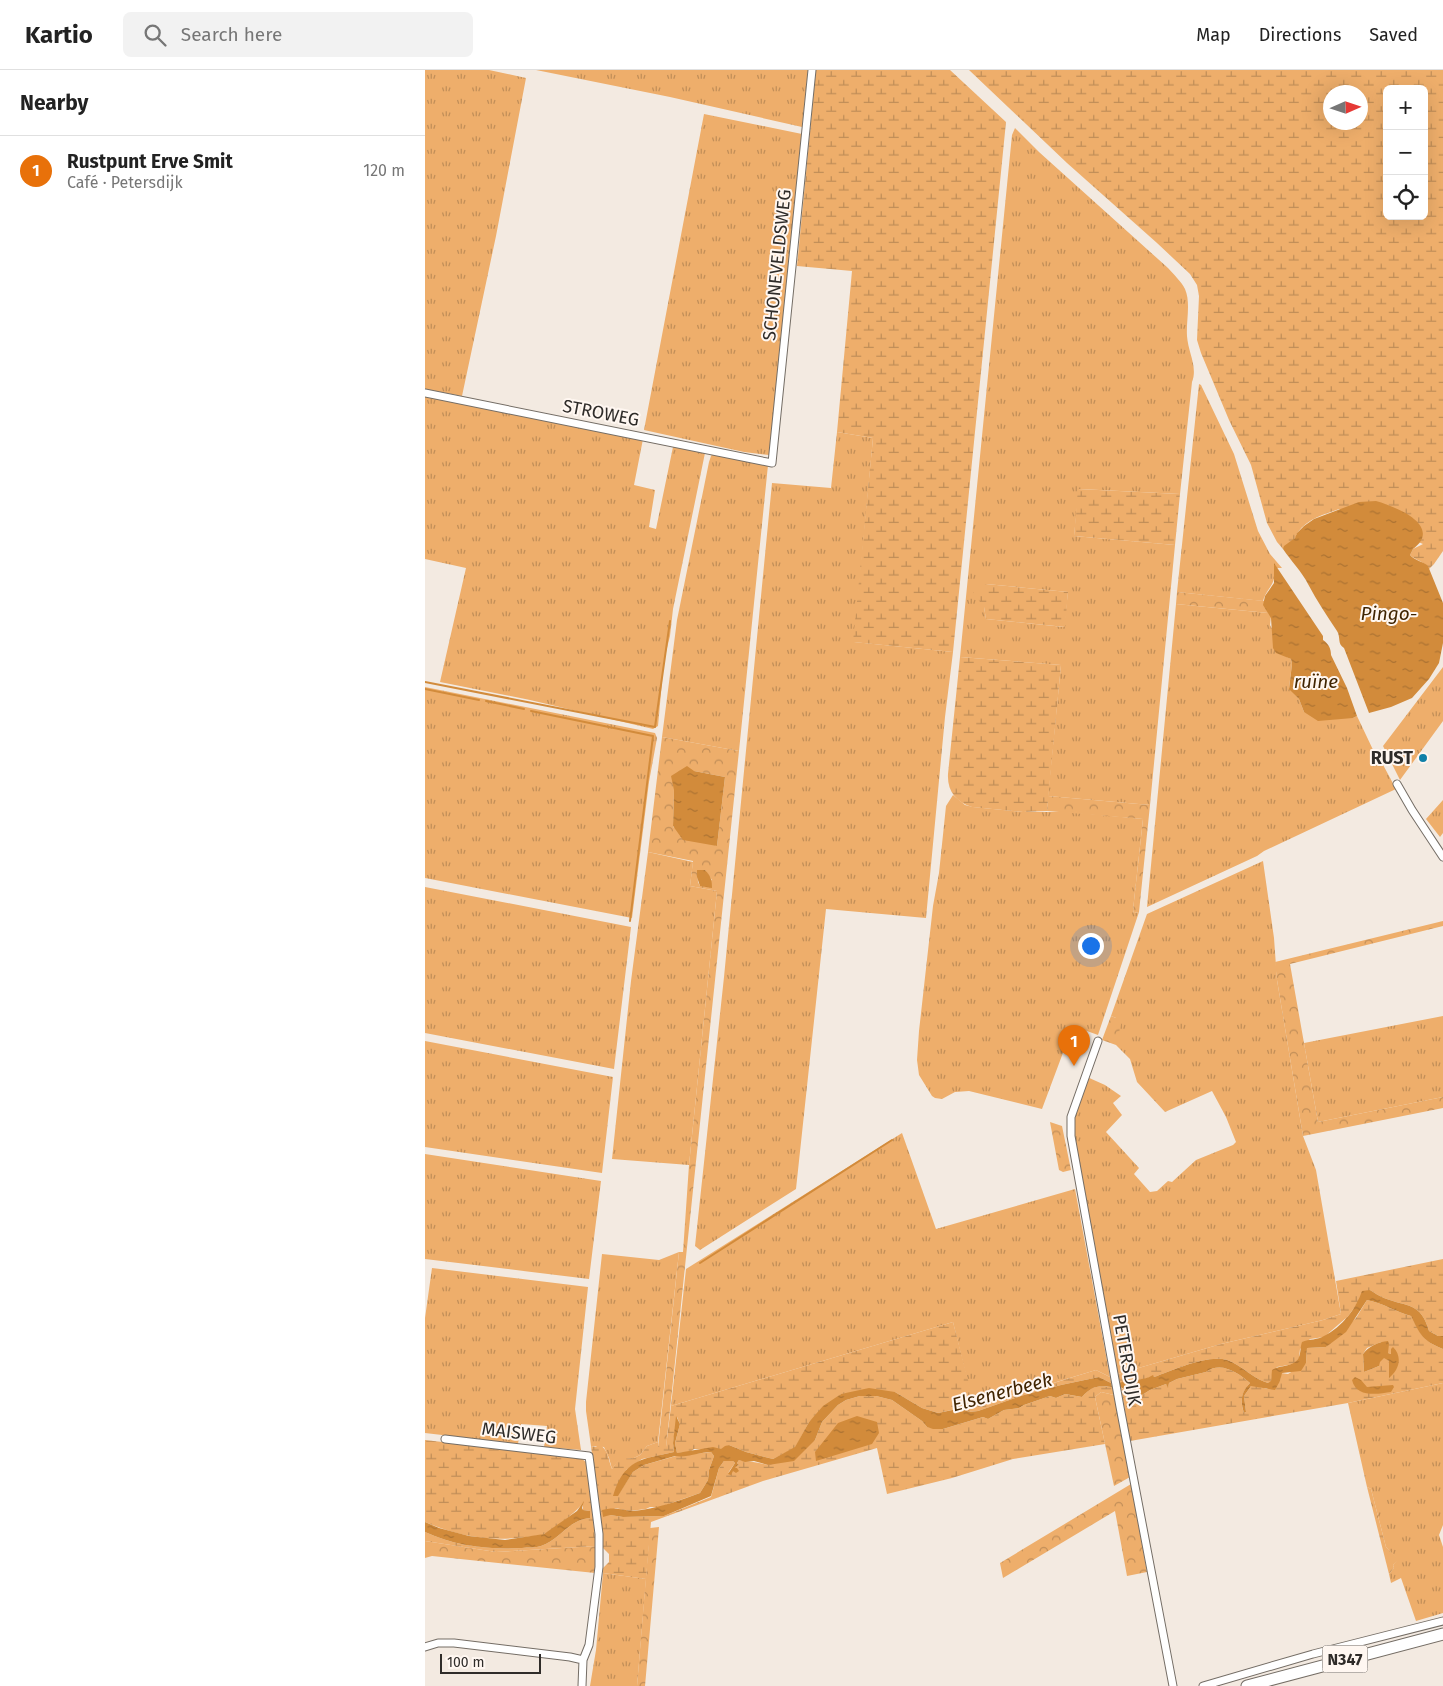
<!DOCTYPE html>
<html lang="en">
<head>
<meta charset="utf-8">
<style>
	:root { --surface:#fff; --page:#f2f2f2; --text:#222; --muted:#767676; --line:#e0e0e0; --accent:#1080a8 }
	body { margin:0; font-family:"Fira Sans",sans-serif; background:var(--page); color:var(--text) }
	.controls { position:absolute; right:15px; top:15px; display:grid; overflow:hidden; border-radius:8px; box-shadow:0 5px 20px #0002 }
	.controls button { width:45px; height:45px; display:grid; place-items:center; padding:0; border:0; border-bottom:1px solid var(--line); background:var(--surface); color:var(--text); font:25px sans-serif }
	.compass { position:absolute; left:898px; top:15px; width:45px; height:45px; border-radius:50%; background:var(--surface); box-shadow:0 5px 20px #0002; rotate:87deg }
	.scale { position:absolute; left:15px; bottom:12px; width:101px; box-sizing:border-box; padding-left:5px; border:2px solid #2f2c29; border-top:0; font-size:14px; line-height:18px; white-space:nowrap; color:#2f2c29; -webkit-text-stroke:4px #fff7f1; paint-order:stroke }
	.you { position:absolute; left:665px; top:875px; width:18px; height:18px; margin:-12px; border:4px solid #fff; border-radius:50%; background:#1a73e8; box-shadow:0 0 0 8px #1a73e833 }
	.badge { display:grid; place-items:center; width:32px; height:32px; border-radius:50%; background:var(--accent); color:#fff; font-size:16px; font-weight:700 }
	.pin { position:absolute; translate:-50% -41px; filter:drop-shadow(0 1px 2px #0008) }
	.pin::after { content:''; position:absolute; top:26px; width:18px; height:15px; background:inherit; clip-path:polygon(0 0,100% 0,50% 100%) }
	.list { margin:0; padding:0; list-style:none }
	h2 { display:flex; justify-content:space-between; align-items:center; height:65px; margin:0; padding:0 20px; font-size:21px }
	h2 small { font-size:16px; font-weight:400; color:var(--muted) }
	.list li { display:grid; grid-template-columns:32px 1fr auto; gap:15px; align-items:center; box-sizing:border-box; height:70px; padding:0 20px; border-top:1px solid var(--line) }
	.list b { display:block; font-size:19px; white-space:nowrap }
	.list p { margin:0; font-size:16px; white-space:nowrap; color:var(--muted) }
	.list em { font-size:16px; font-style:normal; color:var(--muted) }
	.icon { flex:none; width:28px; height:28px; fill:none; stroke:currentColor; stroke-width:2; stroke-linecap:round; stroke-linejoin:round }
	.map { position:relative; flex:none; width:1018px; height:1616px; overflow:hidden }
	header { display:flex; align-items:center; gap:30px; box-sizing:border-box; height:70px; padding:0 25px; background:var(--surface); border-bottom:1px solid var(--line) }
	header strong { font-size:24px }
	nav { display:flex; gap:28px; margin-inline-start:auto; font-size:18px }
	.search { width:350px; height:45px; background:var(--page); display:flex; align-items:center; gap:12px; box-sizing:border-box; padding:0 18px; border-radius:8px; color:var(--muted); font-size:19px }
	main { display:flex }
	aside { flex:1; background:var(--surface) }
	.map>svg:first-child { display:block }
	.grass { fill:url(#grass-tufts); fill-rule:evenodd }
	.forest { fill:url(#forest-crowns); fill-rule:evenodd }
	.wetland { fill:url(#wetland-marsh); fill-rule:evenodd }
	.water { fill:url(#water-ripples) }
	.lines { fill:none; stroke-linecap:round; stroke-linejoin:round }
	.stream { stroke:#d28b3b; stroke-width:2 }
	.minor-casing { stroke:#746d65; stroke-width:9 }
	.primary-casing { stroke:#746d65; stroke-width:13 }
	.minor { stroke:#fff; stroke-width:7 }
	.primary { stroke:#fff; stroke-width:11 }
	.poi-dot { fill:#1080a8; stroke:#fff7f1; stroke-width:2 }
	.labels { text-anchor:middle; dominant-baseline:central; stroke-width:4; stroke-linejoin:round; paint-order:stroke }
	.shield { fill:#fff7f1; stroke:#6d6965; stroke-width:1 }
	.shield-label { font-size:16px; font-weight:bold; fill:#2f2c29 }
	.street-label { font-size:18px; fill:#2f2c29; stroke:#fff7f1 }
	.poi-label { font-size:18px; font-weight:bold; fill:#2f2c29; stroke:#fff7f1; text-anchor:end }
	.water-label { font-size:19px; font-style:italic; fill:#402401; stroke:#fff7f1 }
</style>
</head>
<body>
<header>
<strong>Kartio</strong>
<div class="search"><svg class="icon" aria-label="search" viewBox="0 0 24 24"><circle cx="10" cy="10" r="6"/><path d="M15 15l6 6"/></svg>Search here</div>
<nav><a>Map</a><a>Directions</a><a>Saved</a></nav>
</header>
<main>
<aside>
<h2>Nearby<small></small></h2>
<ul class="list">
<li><span class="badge" style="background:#e8710a">1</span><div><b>Rustpunt Erve Smit</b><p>Café · Petersdijk</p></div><em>120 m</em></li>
</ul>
</aside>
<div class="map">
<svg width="1018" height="1616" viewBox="0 0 1018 1616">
	<defs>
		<pattern id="grass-tufts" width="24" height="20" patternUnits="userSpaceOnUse" patternTransform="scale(1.25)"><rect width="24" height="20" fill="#eeae6b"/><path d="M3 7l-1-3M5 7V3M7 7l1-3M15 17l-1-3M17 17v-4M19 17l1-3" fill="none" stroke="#c18e58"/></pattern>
		<pattern id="forest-crowns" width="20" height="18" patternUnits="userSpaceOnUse" patternTransform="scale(1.25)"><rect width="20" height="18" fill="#eeae6b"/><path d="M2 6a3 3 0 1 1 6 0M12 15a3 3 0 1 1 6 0" fill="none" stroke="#c18e58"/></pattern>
		<pattern id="wetland-marsh" width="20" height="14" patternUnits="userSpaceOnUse" patternTransform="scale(1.25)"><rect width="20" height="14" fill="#eeae6b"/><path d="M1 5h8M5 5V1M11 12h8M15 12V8" fill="none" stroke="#c18e58"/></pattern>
		<pattern id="water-ripples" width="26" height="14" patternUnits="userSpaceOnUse" patternTransform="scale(1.25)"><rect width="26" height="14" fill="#d28b3b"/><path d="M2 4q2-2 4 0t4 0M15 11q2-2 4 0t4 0" fill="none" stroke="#ab7232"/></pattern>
	</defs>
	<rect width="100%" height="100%" fill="#f3eae1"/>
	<path class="grass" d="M 0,0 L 64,0 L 101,8 L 71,166 L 37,326 L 0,319 Z
		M 111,0 L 383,0 L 377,57 L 245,27 Z
		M 279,44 L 377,64 L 344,385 L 319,382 L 219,360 Z
		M 590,58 L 614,82 L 743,198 C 749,205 756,211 760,219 C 766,233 761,251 762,266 C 763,282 773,297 767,312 L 755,424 L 654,419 L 649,466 L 750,475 L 725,735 L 623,726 L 636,595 L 535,587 L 587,65 ZM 561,514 L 643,522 L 639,557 L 561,549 L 559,537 Z
		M 774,314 L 776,315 L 809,384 L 833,461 L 845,484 L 857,498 L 849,498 C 852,515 842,517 838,531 L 752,522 Z
		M 0,325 L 218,369 L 209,415 L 230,420 L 224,457 L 231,459 L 248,377 L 280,383 L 248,539 L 245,566 L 239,590 L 233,656 L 228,659 L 105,630 L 15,612 L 41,498 L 0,489 Z
		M 412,362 L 448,368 L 429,572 L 528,582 L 520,647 L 501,848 L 401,839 L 371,1119 L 275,1180 L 270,1176 L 299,907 L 347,413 L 406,418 Z
		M 289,382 L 343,395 L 314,681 L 237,667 L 252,550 L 284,392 L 286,386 Z
		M 751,534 L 843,543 L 846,546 L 845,555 L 862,587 L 866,589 L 867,594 L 864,618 L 874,629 L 879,642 L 928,648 L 932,646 L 950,684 L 956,691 L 971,719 L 839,781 L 832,786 L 722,837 Z
		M 1018,597 L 1018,651 L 975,710 L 958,676 Z
		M 0,617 L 230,663 L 232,668 L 224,712 L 207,848 L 0,808 Z
		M 528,725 L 540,735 L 548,737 L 598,742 L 644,742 L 718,749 L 708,840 L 709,843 L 714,842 L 673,965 L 648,956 L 617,1039 L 544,1021 L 530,1022 L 517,1029 L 510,1028 L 507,1026 L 494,1005 L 492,990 L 494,961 L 508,836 L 514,803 L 521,736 Z
		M 1018,730 L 1018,763 L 1015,767 L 1001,749 Z
		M 223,782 L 268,792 L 265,816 L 292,821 L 264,1095 L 187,1089 L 206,911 Z
		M 838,791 L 849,868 L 852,910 L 878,1066 L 891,1100 L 916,1244 L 898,1250 L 796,1274 L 693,1304 L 648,1060 L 649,1049 L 662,1007 L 680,1015 L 696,1026 L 688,1033 L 697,1045 L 681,1062 L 714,1098 L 709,1104 L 725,1122 L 732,1121 L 743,1111 L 747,1112 L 771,1090 L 808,1075 L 811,1072 L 801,1047 L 787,1021 L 740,1042 L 712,1012 L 705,989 L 691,975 L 691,948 L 686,946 L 722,844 Z
		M 0,817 L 206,857 L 189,999 L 0,963 Z
		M 1018,946 L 1018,1027 L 893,1052 L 879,973 Z
		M 0,971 L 188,1007 L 177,1103 L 0,1077 Z
		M 477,1063 L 511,1159 L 650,1119 L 685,1307 L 671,1300 L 549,1337 L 528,1252 L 246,1336 L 261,1199 Z
		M 0,1084 L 176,1111 L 164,1209 L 0,1189 Z
		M 254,1182 L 233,1372 L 222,1376 L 215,1385 L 209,1388 L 194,1390 L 187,1399 L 184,1388 L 179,1377 L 166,1376 L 161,1341 L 161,1332 L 177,1184 L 234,1190 Z
		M 7,1198 L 163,1217 L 150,1339 L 156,1380 L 119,1377 L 122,1356 L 96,1354 L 93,1374 L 0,1363 L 0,1248 Z
		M 1018,1313 L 1018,1455 L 1014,1465 L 1018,1477 L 1018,1543 L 991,1551 L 976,1508 L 966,1513 L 964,1504 L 969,1498 L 968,1495 L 973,1490 L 961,1477 L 946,1419 L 942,1417 L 923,1333 Z
		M 178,1503 L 221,1509 L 212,1616 L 165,1616 L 171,1580 Z"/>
	<path class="forest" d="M 752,522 L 849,532 L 846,548 L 843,543 L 751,534 Z
		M 237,667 L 314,681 L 241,1378 L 233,1377 L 254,1182 L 258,1182 L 264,1095 L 292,821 L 265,816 L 268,791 L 223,782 ZM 269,701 L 300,707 L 292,776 L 248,757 L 249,720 ZM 272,800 L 280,800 L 287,810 L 275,816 L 273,812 Z
		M 623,726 L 725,735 L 714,842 L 709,843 L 708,840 L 718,749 L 622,741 Z
		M 1018,851 L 1018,856 L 865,894 L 893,1052 L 1018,1027 L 1018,1038 L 878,1066 L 852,910 L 850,892 Z
		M 686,946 L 691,948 L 696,954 L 691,975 L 677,970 Z
		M 625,1052 L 637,1056 L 646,1100 L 638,1102 L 634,1100 Z
		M 676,1322 L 689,1325 L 705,1407 L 689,1416 L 670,1327 Z
		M 706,1414 L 722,1502 L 702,1506 L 690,1441 L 578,1508 L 575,1493 Z
		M 942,1417 L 946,1419 L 961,1477 L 974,1490 L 968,1495 L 969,1498 L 964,1504 Z
		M 234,1457 L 220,1616 L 212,1616 L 225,1458 Z
		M 0,1471 L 71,1482 L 171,1476 L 170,1503 L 7,1486 L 0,1488 Z"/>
	<path class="wetland" d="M 391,0 L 525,0 L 581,52 L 528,582 L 428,572 L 448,368 L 412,362 L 427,201 L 372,196 Z
		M 544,0 L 1018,0 L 1018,481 L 1009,494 L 1004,499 C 1000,491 991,491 985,485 L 988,479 L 998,474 L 914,439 C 900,444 882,449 873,462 C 869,468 874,464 869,469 C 866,474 861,475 858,479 L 852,472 L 842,453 L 826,395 L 804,350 L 776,283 L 772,270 L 774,226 L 772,215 L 765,204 L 732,173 L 642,93 ZM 962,19 L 999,19 L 999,146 L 962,146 ZM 906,22 L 936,22 L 936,52 L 906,52 Z
		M 653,419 L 755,424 L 750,475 L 649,466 Z
		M 561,514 L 643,522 L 640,557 L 561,549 L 559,537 L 548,523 Z
		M 535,587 L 636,595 L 622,741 L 598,742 L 547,737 C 531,732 522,721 523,704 Z
		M 1018,1189 L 1018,1266 L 1013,1266 L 1004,1261 C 996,1232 982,1237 959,1228 C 954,1226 950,1223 945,1220 L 933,1232 L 919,1252 L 921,1248 L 899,1267 L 885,1269 L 875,1279 L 874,1288 L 869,1294 L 852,1297 L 847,1305 L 846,1312 L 843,1313 C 828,1309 817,1295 802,1290 C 783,1284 748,1300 729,1307 L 728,1306 C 717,1312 705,1308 695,1313 L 693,1304 L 796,1274 L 898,1250 L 916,1244 L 911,1211 Z
		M 942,1230 C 958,1233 971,1242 986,1246 C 996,1265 998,1271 1018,1279 L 1018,1313 L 923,1333 L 705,1371 L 696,1318 L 710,1324 L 717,1325 L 725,1320 L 741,1314 L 743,1317 L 744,1313 L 752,1309 L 781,1302 C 796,1291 813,1303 825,1313 C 816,1322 815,1332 819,1343 L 821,1342 L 819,1326 L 826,1316 L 832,1316 L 842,1319 L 855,1311 L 856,1303 L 863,1304 L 881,1293 L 882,1278 L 901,1277 L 931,1248 ZM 956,1272 L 963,1278 L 963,1283 L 966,1284 L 965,1307 L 964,1304 L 965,1300 L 964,1291 L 959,1287 L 954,1292 L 954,1296 L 939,1302 L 938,1284 L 942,1278 Z
		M 528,1252 L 550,1337 L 671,1300 L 685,1307 L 689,1325 L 676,1322 L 670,1327 L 680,1374 L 588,1389 L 527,1408 L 462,1424 L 452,1378 L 338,1411 L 226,1452 L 221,1509 L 178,1503 L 178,1498 L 184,1492 L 184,1484 L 177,1477 L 177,1461 L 166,1376 L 171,1377 L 174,1374 C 184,1380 183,1390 187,1399 L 194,1389 L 209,1388 L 215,1385 L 222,1376 L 233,1372 L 233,1377 L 241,1377 L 246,1336 ZM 674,1307 L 686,1313 L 687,1317 C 671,1316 668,1315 657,1327 L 640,1324 L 631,1328 L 625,1326 L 599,1335 L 594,1338 L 579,1340 L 563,1349 L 558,1347 L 518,1359 L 502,1357 L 497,1351 L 467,1330 L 451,1326 L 435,1326 L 421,1330 L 413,1335 L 397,1352 L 390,1370 L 343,1395 C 333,1392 324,1392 314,1390 L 312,1393 L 315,1396 L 313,1395 L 303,1403 L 310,1393 L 308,1391 L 299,1391 L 294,1398 L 286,1427 L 239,1446 L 198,1447 L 185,1445 L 190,1438 L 205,1441 L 221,1439 L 225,1437 L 235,1437 L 275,1423 L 283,1410 L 284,1400 L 289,1386 L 286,1382 L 251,1386 L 219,1395 L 208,1402 L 193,1425 L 201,1400 L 217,1389 L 249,1382 L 248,1373 L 252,1347 L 255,1354 L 250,1373 L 252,1383 L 265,1382 L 269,1379 L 297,1379 L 304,1375 L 321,1382 L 348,1389 L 370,1378 L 384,1352 L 416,1324 L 470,1322 L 497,1338 L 513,1343 L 536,1338 L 544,1342 L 553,1341 L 599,1325 L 636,1315 Z
		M 0,1370 L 156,1388 L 162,1393 L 171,1476 L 71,1482 L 0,1471 L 0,1462 C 30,1476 64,1480 97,1478 C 103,1477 111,1478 116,1476 C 136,1469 143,1450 165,1448 L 165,1441 L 158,1440 L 158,1433 C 152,1441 129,1460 119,1464 C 114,1466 106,1466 101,1467 C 66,1472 32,1466 0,1452 Z"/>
	<path class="water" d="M 951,431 C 972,437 1018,456 988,479 L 985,485 C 990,491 998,491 1003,496 L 1018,533 L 1018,573 L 1014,593 L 1004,609 L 987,628 L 966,637 L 944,643 L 919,578 C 912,574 916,567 912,561 C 902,546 892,531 883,514 C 877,502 866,491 858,479 L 859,476 L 870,468 L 872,463 L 879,456 L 889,449 L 934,432 Z
		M 849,493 L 898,566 L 898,570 C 904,574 906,579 906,585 L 922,618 L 932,646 L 928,648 L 893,651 L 879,642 L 874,629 L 864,619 L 867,594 L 866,589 L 851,583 L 848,578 L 846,548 L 838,535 L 840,526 L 849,513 Z
		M 262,696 L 269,701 L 300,707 L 292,776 L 258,770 L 248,756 L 249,720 L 246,706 Z
		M 272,800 L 280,800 C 286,806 287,810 287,818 L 275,816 L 272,807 Z
		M 945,1220 C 950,1223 954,1226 959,1228 C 982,1237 996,1232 1004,1261 L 1013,1266 L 1018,1266 L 1018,1279 C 998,1271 995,1265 986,1246 C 971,1242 958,1233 942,1230 L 921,1262 L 901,1277 L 882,1278 L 881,1293 L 876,1301 L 857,1303 L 855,1311 L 850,1320 L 826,1316 L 819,1326 L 821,1342 L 819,1343 C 815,1331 816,1322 825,1313 C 813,1303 796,1291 781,1302 L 752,1309 L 744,1313 L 743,1318 L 741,1314 L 725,1320 L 717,1325 L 710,1324 L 695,1317 L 694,1313 C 705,1308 717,1312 728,1305 L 729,1307 C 748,1300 783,1284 802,1290 C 817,1295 828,1309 843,1313 L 846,1311 L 847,1300 C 854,1295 868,1297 873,1289 C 876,1285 875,1277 877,1272 C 884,1269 893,1270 899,1266 C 917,1257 931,1239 937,1221 Z
		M 963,1271 L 964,1274 L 963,1283 L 966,1284 L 966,1279 L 968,1277 C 978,1287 974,1300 964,1308 L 964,1291 L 959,1288 L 955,1292 L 954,1296 L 939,1302 L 938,1284 C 944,1276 953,1272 963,1271 Z
		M 674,1307 L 686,1313 L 687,1317 C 672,1316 668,1315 657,1327 L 640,1324 L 631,1328 L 625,1326 L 599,1335 L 594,1338 L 579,1340 L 563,1349 L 558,1347 L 518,1359 L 508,1359 L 502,1357 L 497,1351 L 467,1330 L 451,1326 L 435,1326 L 421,1330 L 413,1335 L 397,1352 L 390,1370 L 369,1391 L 343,1395 L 329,1391 L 320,1392 L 314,1390 L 312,1393 L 315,1396 L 313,1395 L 310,1398 L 312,1398 L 314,1401 L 311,1403 L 308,1401 L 306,1405 L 303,1404 L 310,1393 L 308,1391 L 299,1391 L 294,1398 L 286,1426 L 239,1446 L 198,1447 L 185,1445 L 178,1447 L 177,1440 C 182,1439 188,1438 193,1439 C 198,1439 203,1441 208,1441 C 231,1439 253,1431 275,1423 L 283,1410 L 284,1400 L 289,1386 L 286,1382 C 274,1382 262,1388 250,1386 L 219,1395 L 208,1402 L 193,1426 L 188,1426 C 199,1389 217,1389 249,1382 L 248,1373 L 251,1346 L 255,1354 L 250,1373 L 252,1383 L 288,1377 L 296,1379 L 300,1376 L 304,1375 L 321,1382 L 348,1389 L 370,1377 L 384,1352 L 398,1336 L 416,1324 L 444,1318 L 470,1322 L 497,1338 L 513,1343 L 537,1338 L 544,1342 L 553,1341 L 599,1325 L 636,1315 Z
		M 930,1307 L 936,1310 L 942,1317 L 968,1315 L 969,1317 L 966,1322 C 953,1324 931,1328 927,1310 Z
		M 432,1346 L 452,1352 L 454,1363 L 447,1374 L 391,1391 L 390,1382 L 413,1353 Z
		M 159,1431 L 157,1438 L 158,1440 L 165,1441 L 165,1448 C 143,1450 136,1469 116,1476 C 111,1478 103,1477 97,1478 C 64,1480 30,1476 0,1462 L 0,1452 L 14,1458 L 44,1466 L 80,1470 L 119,1464 L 152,1441 Z"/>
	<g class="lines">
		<path class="stream" d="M 0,612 L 230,657 L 245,551
			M 0,619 L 54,630
			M 61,631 L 99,639
			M 106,641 L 228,666 L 205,851
			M 275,1193 L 467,1070"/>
		<defs>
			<path id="minor" d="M 0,323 L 347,393 L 387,0
				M 972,714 L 987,740 L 1018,787
				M 673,971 L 646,1047 L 646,1066 L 695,1337 L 748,1616
				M 20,1369 L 164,1386 L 174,1464 L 174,1497 L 164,1575 L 158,1590 L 157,1616
				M 0,1577 L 13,1573 L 29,1573 L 145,1587 L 158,1590
				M 778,1616 L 888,1584 L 1018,1551"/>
			<path id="primary" d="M 822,1616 L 1018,1564"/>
		</defs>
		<use href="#minor" class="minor-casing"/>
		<use href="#primary" class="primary-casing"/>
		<use href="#minor" class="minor"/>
		<use href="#primary" class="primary"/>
	</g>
	<circle class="poi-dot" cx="998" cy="688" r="5"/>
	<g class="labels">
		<rect class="shield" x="897.5" y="1575.5" width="45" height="27" rx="4"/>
		<g class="shield-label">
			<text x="920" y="1589">N347</text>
		</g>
		<g class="street-label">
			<text transform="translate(352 195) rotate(-84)">SCHONEVELDSWEG</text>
			<text transform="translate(176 343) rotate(11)">STROWEG</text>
			<text transform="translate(702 1290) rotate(80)">PETERSDIJK</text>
			<text transform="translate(94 1363) rotate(7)">MAISWEG</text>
		</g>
		<g class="poi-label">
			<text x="988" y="688">RUST</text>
		</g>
		<g class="water-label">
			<text x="964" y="543">Pingo-</text>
			<text x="891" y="611">ruïne</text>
			<text transform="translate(577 1322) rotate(-15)">Elsenerbeek</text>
		</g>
	</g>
</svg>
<div class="controls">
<button>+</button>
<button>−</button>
<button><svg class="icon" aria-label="locate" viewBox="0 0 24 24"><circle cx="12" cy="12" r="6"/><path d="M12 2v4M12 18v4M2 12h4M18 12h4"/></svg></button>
</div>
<svg class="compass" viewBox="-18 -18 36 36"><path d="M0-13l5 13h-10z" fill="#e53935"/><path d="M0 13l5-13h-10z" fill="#767676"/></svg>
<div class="scale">100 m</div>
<div class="you"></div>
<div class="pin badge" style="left:649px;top:996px;background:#e8710a">1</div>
</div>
</main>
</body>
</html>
